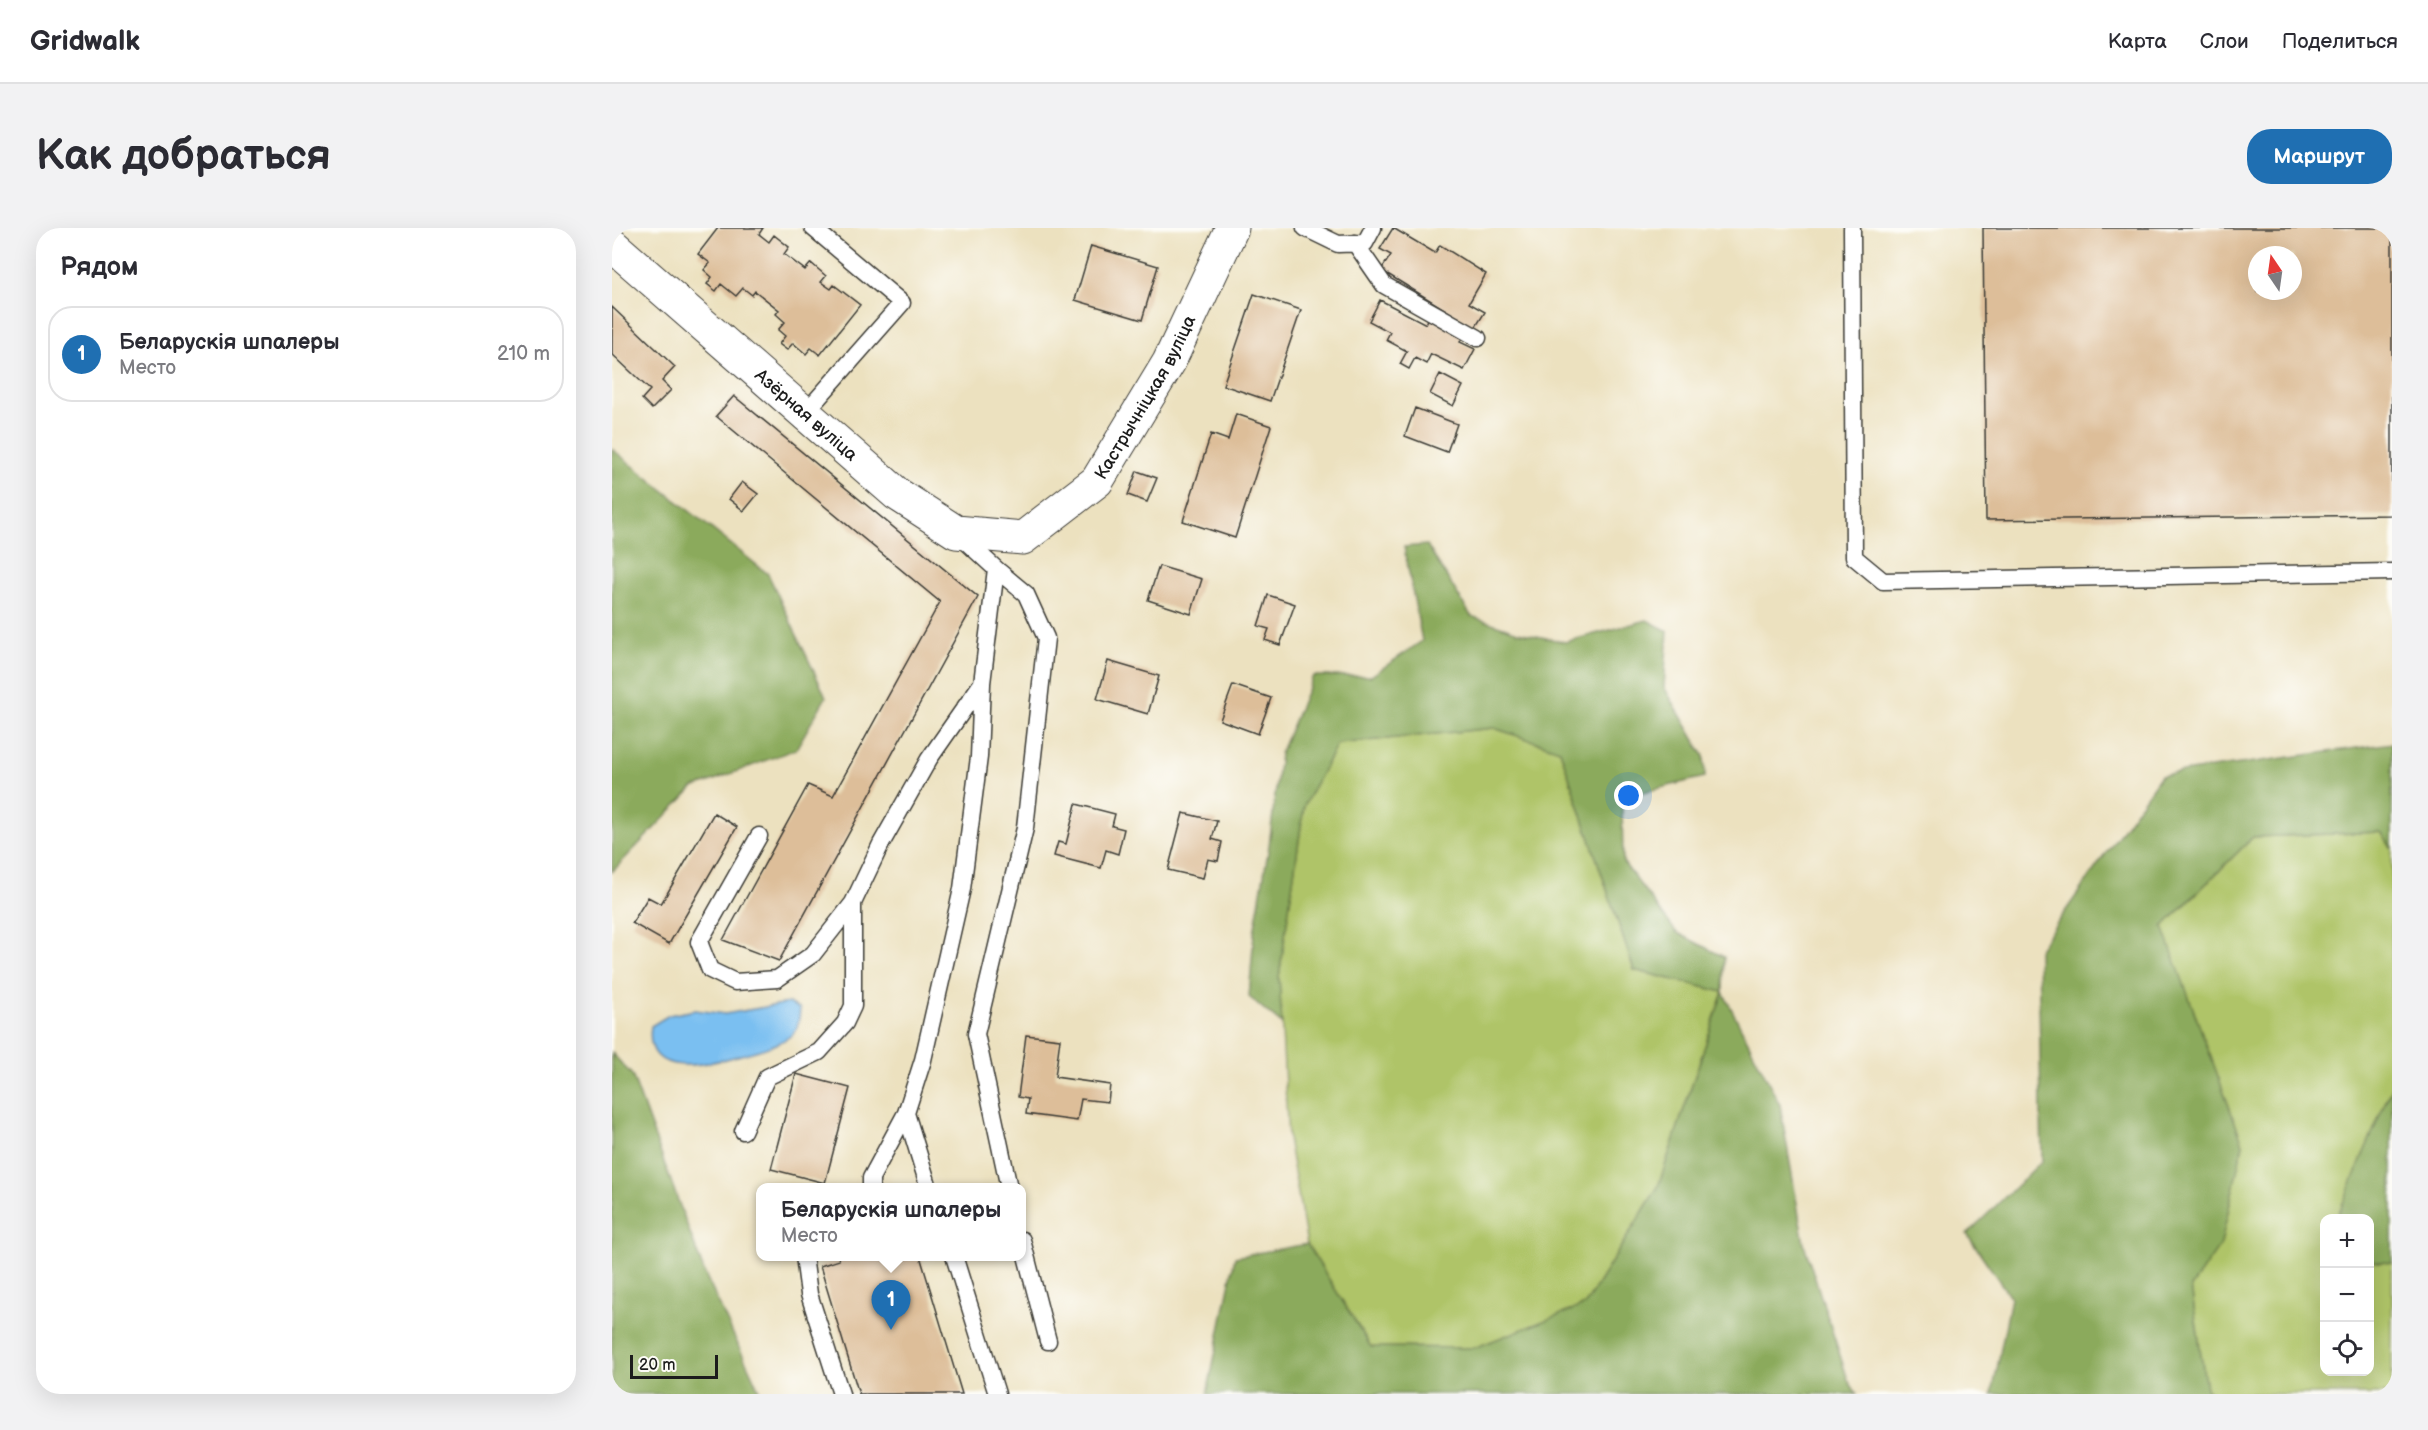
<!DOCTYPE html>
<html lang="ru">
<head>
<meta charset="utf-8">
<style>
	:root { --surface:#fff; --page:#f2f2f3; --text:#2b2b33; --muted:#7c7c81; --line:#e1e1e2; --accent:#1f6fb2 }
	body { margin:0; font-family:"Balsamiq Sans",sans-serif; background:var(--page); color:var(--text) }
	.controls { position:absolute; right:18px; bottom:18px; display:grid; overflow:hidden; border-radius:12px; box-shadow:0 6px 24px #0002 }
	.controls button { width:54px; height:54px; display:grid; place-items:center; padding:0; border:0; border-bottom:2px solid var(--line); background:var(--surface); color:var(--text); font:30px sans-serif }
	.compass { position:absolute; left:1636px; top:18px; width:54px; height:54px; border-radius:50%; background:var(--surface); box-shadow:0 6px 24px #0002; rotate:347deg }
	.scale { position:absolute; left:18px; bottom:15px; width:88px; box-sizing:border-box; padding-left:6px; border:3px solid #1c1c1c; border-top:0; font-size:16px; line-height:21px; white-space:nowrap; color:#1c1c1c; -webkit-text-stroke:4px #fdfcf7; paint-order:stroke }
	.you { position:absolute; left:1017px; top:568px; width:21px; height:21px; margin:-15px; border:4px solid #fff; border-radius:50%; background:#1a73e8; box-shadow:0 0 0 9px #1a73e833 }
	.badge { display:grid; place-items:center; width:39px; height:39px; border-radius:50%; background:var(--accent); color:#fff; font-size:20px; font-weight:700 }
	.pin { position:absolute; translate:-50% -50px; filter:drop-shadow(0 2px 3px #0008) }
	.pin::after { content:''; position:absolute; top:32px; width:21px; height:18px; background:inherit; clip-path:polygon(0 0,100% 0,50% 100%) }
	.popup { position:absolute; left:144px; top:955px; width:270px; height:78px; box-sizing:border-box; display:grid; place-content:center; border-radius:12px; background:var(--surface); filter:drop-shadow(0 2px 4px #0005); font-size:20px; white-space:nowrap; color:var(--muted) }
	.popup b { font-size:22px; color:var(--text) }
	.popup::after { content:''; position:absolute; left:50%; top:100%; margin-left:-12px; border:12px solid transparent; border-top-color:var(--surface) }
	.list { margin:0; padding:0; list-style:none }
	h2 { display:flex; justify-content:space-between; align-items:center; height:78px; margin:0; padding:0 24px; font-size:26px }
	h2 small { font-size:20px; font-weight:400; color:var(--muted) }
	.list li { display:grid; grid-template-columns:39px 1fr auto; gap:18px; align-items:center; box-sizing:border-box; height:96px; margin:0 12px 12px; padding:0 12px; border:2px solid var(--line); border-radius:24px }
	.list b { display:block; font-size:22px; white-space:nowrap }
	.list p { margin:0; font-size:20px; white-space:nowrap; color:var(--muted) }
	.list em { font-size:20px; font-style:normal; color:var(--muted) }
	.icon { flex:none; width:33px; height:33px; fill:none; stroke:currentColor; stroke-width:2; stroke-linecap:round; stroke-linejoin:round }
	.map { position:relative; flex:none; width:1780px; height:1166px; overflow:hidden; border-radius:24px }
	header { display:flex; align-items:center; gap:36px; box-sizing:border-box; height:84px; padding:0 30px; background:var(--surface); border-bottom:2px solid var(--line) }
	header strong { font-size:28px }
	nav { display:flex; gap:33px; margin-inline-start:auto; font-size:21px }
	.intro { display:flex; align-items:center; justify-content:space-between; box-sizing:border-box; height:144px; padding:0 36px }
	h1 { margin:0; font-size:42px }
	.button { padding:15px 27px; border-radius:24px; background:var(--accent); color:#fff; font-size:21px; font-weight:700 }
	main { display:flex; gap:36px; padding:0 36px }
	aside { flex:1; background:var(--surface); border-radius:24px; box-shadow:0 6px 24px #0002 }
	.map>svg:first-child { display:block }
	.green { fill:#afc468; stroke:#667042; stroke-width:1.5 }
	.forest { fill:#8baa5c; stroke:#54633c; stroke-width:1.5 }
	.water { fill:#7abff1; stroke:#4b6e86; stroke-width:1.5 }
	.building { fill:#ddbe99; fill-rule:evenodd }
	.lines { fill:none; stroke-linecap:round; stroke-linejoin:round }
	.lane-casing { stroke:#3b3a34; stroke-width:19 }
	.street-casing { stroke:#3b3a34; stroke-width:35 }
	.lane { stroke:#fff; stroke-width:16 }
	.street { stroke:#fff; stroke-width:33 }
	.labels { text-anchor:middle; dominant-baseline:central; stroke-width:6; stroke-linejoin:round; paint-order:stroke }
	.street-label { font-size:18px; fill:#1c1c1c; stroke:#fdfcf7 }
</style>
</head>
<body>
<header>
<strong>Gridwalk</strong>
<nav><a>Карта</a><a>Слои</a><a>Поделиться</a></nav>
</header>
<div class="intro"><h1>Как добраться</h1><a class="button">Маршрут</a></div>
<main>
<aside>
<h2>Рядом<small></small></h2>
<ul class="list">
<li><span class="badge">1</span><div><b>Беларускія шпалеры</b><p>Место</p></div><em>210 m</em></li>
</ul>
</aside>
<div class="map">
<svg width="1780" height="1166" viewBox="0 0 1780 1166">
	<rect width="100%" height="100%" fill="#fdfcf7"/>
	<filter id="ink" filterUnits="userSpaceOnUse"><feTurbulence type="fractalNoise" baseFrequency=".0167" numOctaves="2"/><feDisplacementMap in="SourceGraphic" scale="12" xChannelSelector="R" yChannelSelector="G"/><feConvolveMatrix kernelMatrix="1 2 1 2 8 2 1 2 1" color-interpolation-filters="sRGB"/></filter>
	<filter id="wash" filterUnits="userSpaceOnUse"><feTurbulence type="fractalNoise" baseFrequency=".008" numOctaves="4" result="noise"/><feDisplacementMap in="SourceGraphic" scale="24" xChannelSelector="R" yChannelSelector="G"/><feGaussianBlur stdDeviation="1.35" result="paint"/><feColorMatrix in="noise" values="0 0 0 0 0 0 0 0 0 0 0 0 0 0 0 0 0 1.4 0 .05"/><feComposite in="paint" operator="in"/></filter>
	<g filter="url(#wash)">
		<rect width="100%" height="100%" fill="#ece1bf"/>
		<path class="green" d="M 882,500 L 948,522 L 1022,742 L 1111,764 L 1046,959 L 973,1077 L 862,1120 L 759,1119 L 695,1016 L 676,910 L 667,749 L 692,578 L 725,516 Z
			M 1769,604 L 1780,621 L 1780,858 L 1726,990 L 1712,990 L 1712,1144 L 1758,1144 L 1758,1033 L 1780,1035 L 1780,1166 L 1602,1166 L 1594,1161 L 1579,1059 L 1609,1015 L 1631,916 L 1550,699 L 1641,609 Z"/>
		<path class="forest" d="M 0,221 L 156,346 L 214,469 L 184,521 L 81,560 L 0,644 Z
			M 815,317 L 859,388 L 906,404 L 953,414 L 1035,392 L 1056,403 L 1052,459 L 1092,528 L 1093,549 L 1036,563 L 1010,573 L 1011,634 L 1064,704 L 1112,729 L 1111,764 L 1168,877 L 1192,1016 L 1236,1152 L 1245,1166 L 595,1166 L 623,1029 L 695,1016 L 759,1119 L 862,1120 L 973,1077 L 1046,959 L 1111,764 L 1022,742 L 948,522 L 882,500 L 725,516 L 692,578 L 667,749 L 670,796 L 637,769 L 642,705 L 657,618 L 668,526 L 701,448 L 759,448 L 810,413 L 792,319 Z
			M 1780,515 L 1780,621 L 1769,604 L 1641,609 L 1551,699 L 1631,916 L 1609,1016 L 1579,1059 L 1594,1161 L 1602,1166 L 1380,1166 L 1399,1070 L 1355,1006 L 1430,933 L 1426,722 L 1549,547 Z
			M 0,825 L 20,847 L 93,1046 L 149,1166 L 0,1166 Z
			M 1780,858 L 1780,1035 L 1758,1033 L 1758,990 L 1725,989 Z"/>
		<path class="water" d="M 177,775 L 188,781 C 187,792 187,802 177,809 C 164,818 144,823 129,827 C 98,836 31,854 39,798 L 57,787 L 83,782 L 113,786 Z"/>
		<g id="blocks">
			<path class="building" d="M 106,0 L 151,0 L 147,6 L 157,14 L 162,7 L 177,19 L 172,26 L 193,42 L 199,35 L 214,48 L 209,54 L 219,61 L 222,57 L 248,77 L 208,127 L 199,120 L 194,126 L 181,115 L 175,122 L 167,116 L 173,108 L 166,102 L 173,94 L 164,86 L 167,82 L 143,63 L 140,67 L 131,60 L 124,68 L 109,56 L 104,63 L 95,56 L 100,49 L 92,42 L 98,35 L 86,26 Z
				M 781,0 L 823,25 L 828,17 L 874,46 L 857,75 L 873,84 L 863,100 L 769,42 L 779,27 L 768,21 Z
				M 1371,0 L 1780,0 L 1780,287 L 1374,292 ZM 1645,27 L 1681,27 L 1681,63 L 1645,63 Z
				M 479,18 L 546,38 L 530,92 L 463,72 Z
				M 642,66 L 689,82 L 658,173 L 611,157 Z
				M 768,72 L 814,96 L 817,89 L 852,107 L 848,114 L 863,121 L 852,142 L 819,126 L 814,136 L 803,130 L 797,141 L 788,136 L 795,123 L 774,112 L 778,104 L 757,93 Z
				M 0,79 L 63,139 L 50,153 L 59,162 L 40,181 L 30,171 L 38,162 L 0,126 Z
				M 828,146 L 851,158 L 841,178 L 818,166 Z
				M 122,168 L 366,369 L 167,733 L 111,712 L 196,557 L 221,568 L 328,374 L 104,188 Z
				M 803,180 L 845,196 L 835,224 L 793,208 Z
				M 624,186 L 659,198 L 623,310 L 571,293 L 599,206 L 616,212 Z
				M 525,243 L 545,250 L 535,274 L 516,267 Z
				M 130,254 L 146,266 L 132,283 L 117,271 Z
				M 547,338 L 590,351 L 579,386 L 536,372 Z
				M 656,367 L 683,376 L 668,417 L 653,412 L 657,401 L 646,398 Z
				M 496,433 L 547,448 L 536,486 L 485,471 Z
				M 621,457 L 659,470 L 646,506 L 608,492 Z
				M 464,576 L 503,586 L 500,598 L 512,601 L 506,626 L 494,622 L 489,640 L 442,628 L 446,614 L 454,616 Z
				M 102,585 L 125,599 L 57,716 L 20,695 L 36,669 L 49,676 Z
				M 571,585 L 605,593 L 600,611 L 610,614 L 606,633 L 596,631 L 591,650 L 556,642 Z
				M 414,807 L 448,811 L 443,849 L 498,857 L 496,874 L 469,871 L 465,893 L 414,886 L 416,871 L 406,869 Z
				M 184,846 L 238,860 L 213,955 L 159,941 Z
				M 226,1028 L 308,1028 L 350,1166 L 247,1166 L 208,1038 L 227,1032 Z"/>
		</g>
	</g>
	<g filter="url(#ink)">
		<use href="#blocks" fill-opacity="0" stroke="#3b3a34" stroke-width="1.5"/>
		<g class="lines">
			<defs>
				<path id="lane" d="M 693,0 L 726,16 L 753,15 L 761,0
					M 1240,0 L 1242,329 L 1271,353 L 1780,344
					M 743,15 L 772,57 L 866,110
					M 193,185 L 290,75 L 201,0
					M 384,341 L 414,366 L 434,410 L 413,600 L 364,806 L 397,960
					M 147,608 L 87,714 L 98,742 L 123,754 L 165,751 L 201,726 L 241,675
					M 131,903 L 155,849 L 207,824 L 233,795 L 241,778 L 241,675 L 269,616 L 317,531 L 370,455 L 384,341 L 347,307
					M 259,960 L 259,950 L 294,885
					M 317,960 L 294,885 L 311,832 L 350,661 L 367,529 L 370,456
					M 410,1012 L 436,1113
					M 192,1028 L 197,1066 L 229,1166
					M 342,1028 L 385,1166"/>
				<g id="street">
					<path id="s1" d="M 0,17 L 285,266 L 344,304 L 411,310 L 485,253 L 557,134 L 620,0"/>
				</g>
			</defs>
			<use href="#lane" class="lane-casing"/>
			<use href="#street" class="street-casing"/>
			<use href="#lane" class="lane"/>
			<use href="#street" class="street"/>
		</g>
	</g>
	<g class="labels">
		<g class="street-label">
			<text stroke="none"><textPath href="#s1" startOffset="706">Кастрычніцкая вуліца</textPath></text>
			<text stroke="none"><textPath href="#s1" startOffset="258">Азёрная вуліца</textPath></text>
		</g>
	</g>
</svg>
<div class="controls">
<button>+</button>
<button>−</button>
<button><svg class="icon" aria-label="locate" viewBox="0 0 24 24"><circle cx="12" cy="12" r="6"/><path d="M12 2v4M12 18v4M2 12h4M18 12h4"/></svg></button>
</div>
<svg class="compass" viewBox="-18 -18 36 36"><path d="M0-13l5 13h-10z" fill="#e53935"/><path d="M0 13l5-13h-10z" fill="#7c7c81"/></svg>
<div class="scale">20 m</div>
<div class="you"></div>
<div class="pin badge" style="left:279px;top:1102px">1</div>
<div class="popup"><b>Беларускія шпалеры</b>Место</div>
</div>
</main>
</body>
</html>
